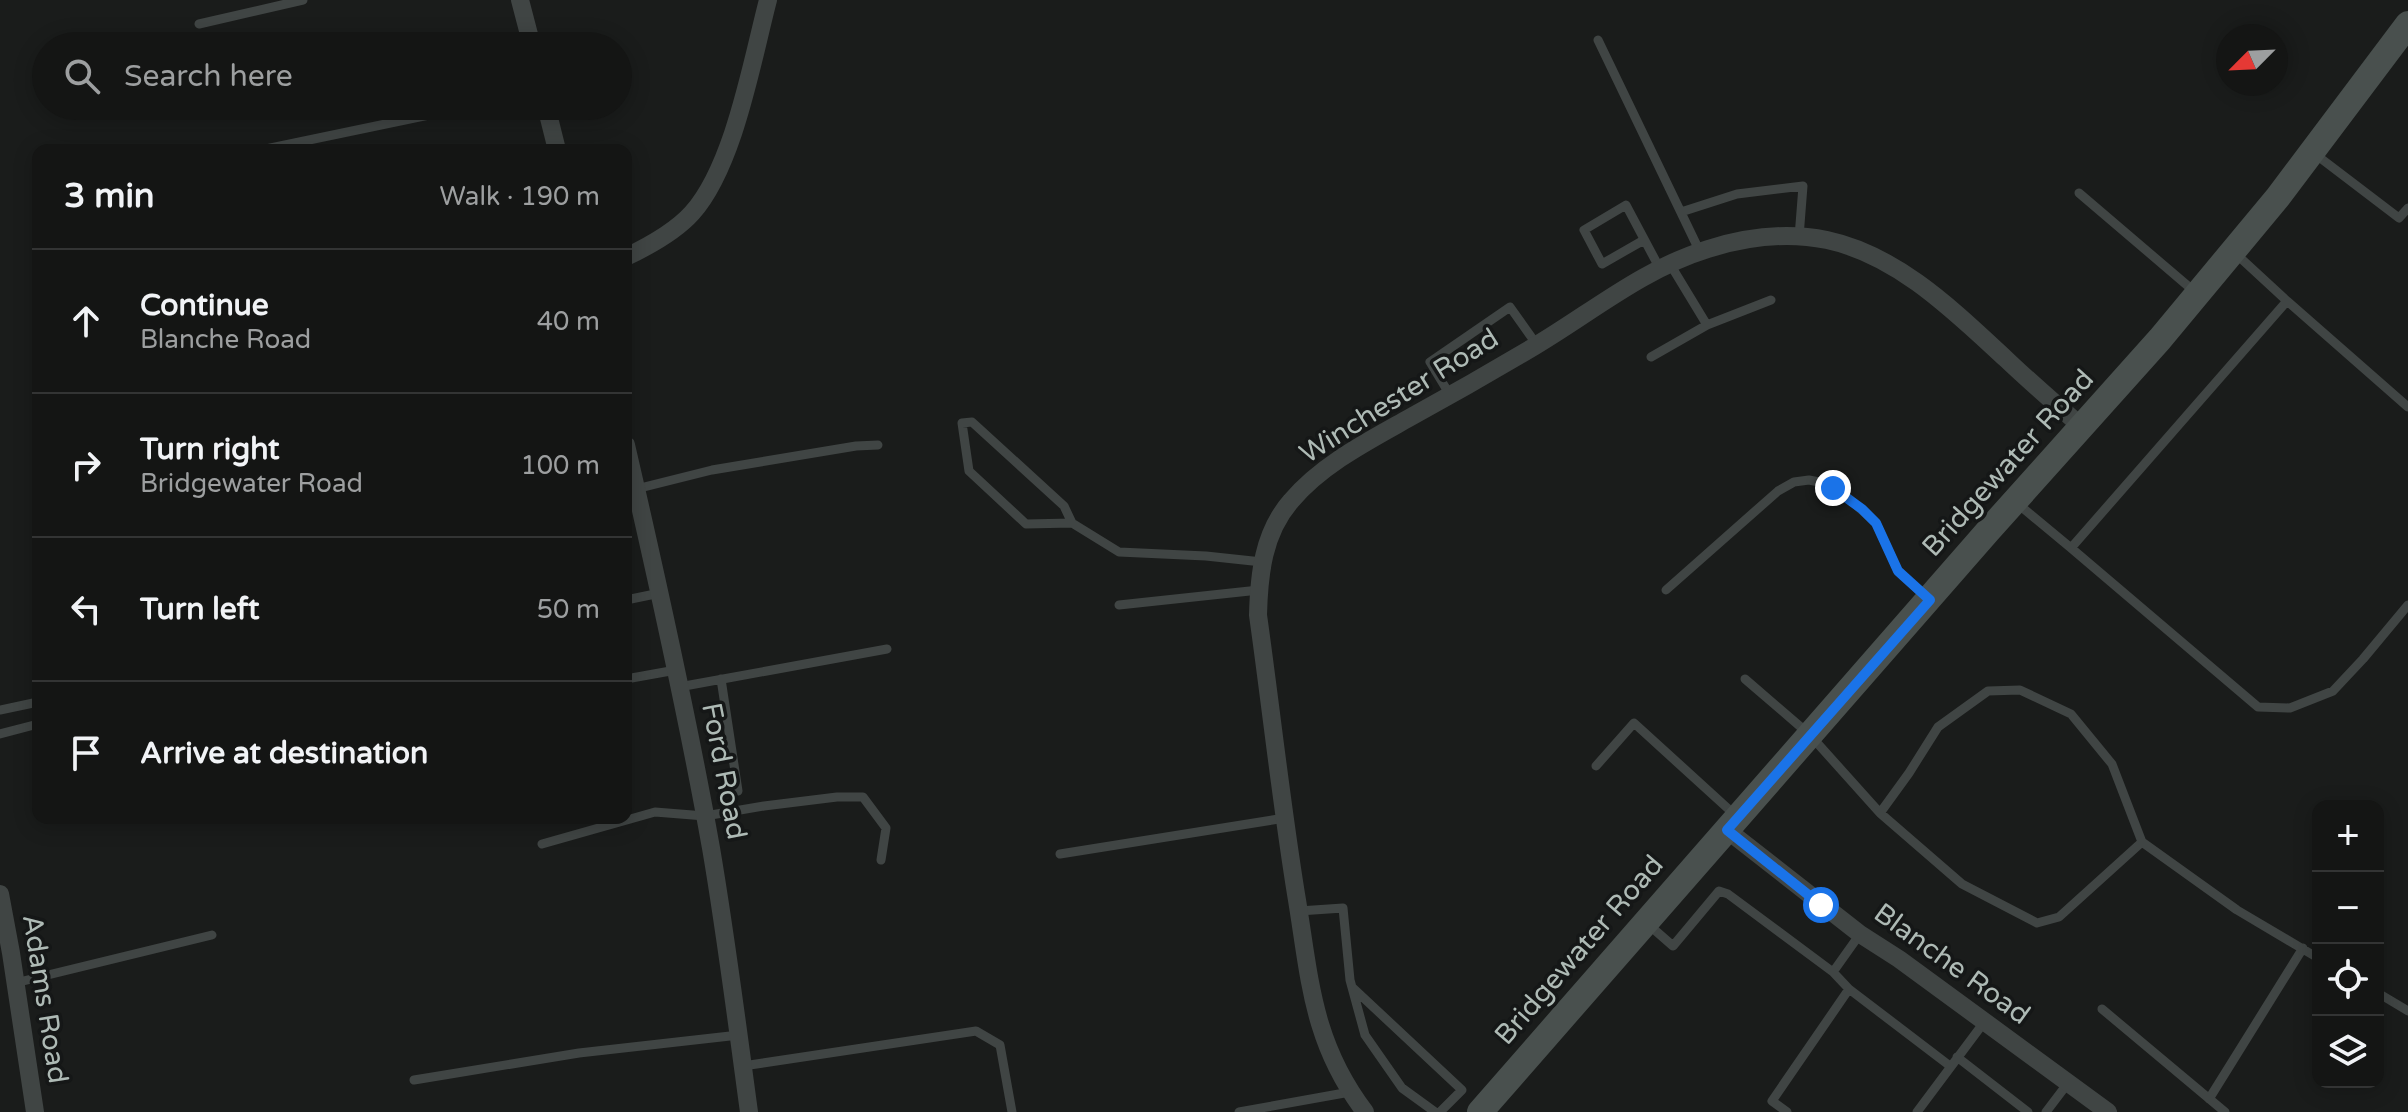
<!DOCTYPE html>
<html lang="en">
<head>
<meta charset="utf-8">
<style>
	:root { --surface:#141514; --page:#212222; --text:#f1f3f6; --muted:#9d9fa0; --line:#333434 }
	body { margin:0; font-family:"Varela Round",sans-serif; background:var(--page); color:var(--text) }
	.controls { position:absolute; right:24px; bottom:24px; display:grid; overflow:hidden; border-radius:16px; box-shadow:0 4px 20px #0003 }
	.controls button { width:72px; height:72px; display:grid; place-items:center; padding:0; border:0; border-bottom:2px solid var(--line); background:var(--surface); color:var(--text); font:40px sans-serif }
	.compass { position:absolute; left:2216px; top:24px; width:72px; height:72px; border-radius:50%; background:var(--surface); box-shadow:0 4px 20px #0003; rotate:246deg }
	.stop { position:absolute; width:24px; height:24px; margin:-18px; border:6px solid #1a73e8; border-radius:50%; background:#fff }
	.stop.end { background:#1a73e8; border-color:#fff; box-shadow:0 2px 8px #0008 }
	.list { margin:0; padding:0; list-style:none }
	h2 { display:flex; justify-content:space-between; align-items:center; height:104px; margin:0; padding:0 32px; font-size:34px }
	h2 small { font-size:26px; font-weight:400; color:var(--muted) }
	.list li { display:grid; grid-template-columns:52px 1fr auto; gap:24px; align-items:center; box-sizing:border-box; height:144px; padding:0 32px; border-top:2px solid var(--line) }
	.list b { display:block; font-size:30px; white-space:nowrap }
	.list p { margin:0; font-size:26px; white-space:nowrap; color:var(--muted) }
	.list em { font-size:26px; font-style:normal; color:var(--muted) }
	.icon { flex:none; width:44px; height:44px; fill:none; stroke:currentColor; stroke-width:2; stroke-linecap:round; stroke-linejoin:round }
	.map { position:relative; flex:none; width:2408px; height:1112px; overflow:hidden }
	.search { position:absolute; background:var(--surface); box-shadow:0 4px 20px #0003; left:32px; top:32px; width:600px; height:88px; display:flex; align-items:center; gap:20px; box-sizing:border-box; padding:0 28px; border-radius:44px; color:var(--muted); font-size:30px }
	.panel { position:absolute; background:var(--surface); box-shadow:0 4px 20px #0003; left:32px; top:144px; width:600px; height:680px; border-radius:16px }
	.map>svg:first-child { display:block }
	.lines { fill:none; stroke-linecap:round; stroke-linejoin:round }
	.service { stroke:#404544; stroke-width:9 }
	.minor { stroke:#404544; stroke-width:18 }
	.secondary { stroke:#49504e; stroke-width:26 }
	.route { stroke:#1a73e8; stroke-width:10 }
	.labels { text-anchor:middle; dominant-baseline:central; stroke-width:7; stroke-linejoin:round; paint-order:stroke }
	.street-label { font-size:28px; fill:#aebab5; stroke:#151717 }
</style>
</head>
<body>
<div class="map">
<svg width="2408" height="1112" viewBox="0 0 2408 1112">
	<rect width="100%" height="100%" fill="#1a1c1b"/>
	<g class="lines">
		<path class="service" d="M 199,24 L 303,0
			M 1598,40 L 1700,252
			M 261,150 L 472,106
			M 2315,154 L 2399,218 L 2408,208
			M 2079,193 L 2195,292
			M 1681,212 L 1737,194 L 1803,186 L 1799,237
			M 1644,240 L 1602,264 L 1584,230 L 1626,205 L 1660,269
			M 2287,301 L 2408,407
			M 1707,325 L 1771,300
			M 1651,357 L 1707,325 L 1670,264
			M 1450,395 L 1430,362 L 1510,307 L 1537,345
			M 636,489 L 712,470 L 856,446 L 878,445
			M 2018,504 L 2071,548 L 2287,301 L 2235,253
			M 1072,523 L 1026,524 L 969,471 L 962,423 L 972,422 L 1064,506 L 1072,523 L 1119,552 L 1206,556 L 1262,562
			M 2071,548 L 2258,707 L 2290,708 L 2333,691 L 2363,659 L 2408,605
			M 1666,590 L 1778,491 L 1794,482 L 1809,480 L 1824,483 L 1845,495 L 1876,523 L 1898,571 L 1927,598
			M 626,600 L 660,593
			M 1119,605 L 1259,590
			M 626,679 L 676,670
			M 721,679 L 738,791
			M 1745,679 L 1810,735 L 1880,813 L 1909,773 L 1938,727 L 1988,691 L 2020,690 L 2071,714 L 2112,764 L 2142,842 L 2237,910 L 2318,958
			M 679,687 L 887,649
			M 0,710 L 38,702
			M 0,734 L 38,724
			M 1596,766 L 1634,723 L 1735,815
			M 1880,813 L 1962,884 L 2037,923 L 2059,917 L 2142,842
			M 542,844 L 655,812 L 705,816 L 764,806 L 837,797 L 863,797 L 886,828 L 881,860
			M 1060,854 L 1285,818
			M 1299,911 L 1343,908 L 1350,980 L 1365,1035 L 1402,1088 L 1435,1112
			M 1649,925 L 1673,946 L 1719,891 L 1728,894 L 1833,972
			M 1860,934 L 1833,972 L 1849,989 L 1950,1066
			M 15,983 L 212,935
			M 1353,988 L 1462,1090 L 1440,1112
			M 2378,993 L 2408,1011
			M 2102,1009 L 2225,1112
			M 1957,1057 L 2028,1112
			M 743,1066 L 976,1031 L 1000,1045 L 1012,1112
			M 414,1080 L 579,1053 L 739,1035
			M 2209,1099 L 2303,948
			M 1239,1112 L 1350,1092
			M 1787,1112 L 1772,1101 L 1849,989
			M 1917,1112 L 1985,1021
			M 2046,1112 L 2068,1083"/>
		<path class="minor" d="M 520,0 L 532,46
			M 546,106 L 557,150
			M 626,257 C 649,246 675,232 692,213 C 734,166 752,61 768,0
			M 626,445 C 657,579 687,713 711,848 C 726,936 737,1024 749,1112
			M 1727,830 L 1860,934 L 1899,959 L 2108,1112
			M 0,894 L 11,953 L 35,1112
			M 1365,1112 C 1311,1041 1310,977 1296,894 C 1281,801 1271,708 1258,615 C 1259,575 1263,533 1291,501 C 1321,465 1368,441 1409,418 C 1451,395 1493,371 1535,346 C 1592,312 1643,269 1708,249 C 1746,237 1788,232 1827,240 C 1898,255 1955,312 2006,359 C 2031,383 2057,405 2083,428"/>
		<path class="secondary" d="M 1480,1112 L 1988,531 L 2160,339 L 2278,197 L 2408,24"/>
	</g>
	<g class="lines">
		<path class="route" d="M 1821,905 L 1727,830 L 1930,600 L 1898,571 L 1876,523 L 1862,509 L 1833,488"/>
	</g>
	<g class="labels">
		<g class="street-label">
			<text transform="translate(1399 396) rotate(-32)">Winchester Road</text>
			<text transform="translate(2008 463) rotate(-48)">Bridgewater Road</text>
			<text transform="translate(724 771) rotate(79)">Ford Road</text>
			<text transform="translate(1579 950) rotate(-49)">Bridgewater Road</text>
			<text transform="translate(1952 964) rotate(36)">Blanche Road</text>
			<text transform="translate(45 999) rotate(81)">Adams Road</text>
		</g>
	</g>
</svg>
<div class="controls">
<button>+</button>
<button>−</button>
<button><svg class="icon" aria-label="locate" viewBox="0 0 24 24"><circle cx="12" cy="12" r="6"/><path d="M12 2v4M12 18v4M2 12h4M18 12h4"/></svg></button>
<button><svg class="icon" aria-label="layers" viewBox="0 0 24 24"><path d="M12 4l9 5-9 5-9-5zM3 14l9 5 9-5"/></svg></button>
</div>
<svg class="compass" viewBox="-18 -18 36 36"><path d="M0-13l5 13h-10z" fill="#e53935"/><path d="M0 13l5-13h-10z" fill="#9d9fa0"/></svg>
<div class="stop" style="left:1821px;top:905px"></div>
<div class="stop end" style="left:1833px;top:488px"></div>
<div class="search"><svg class="icon" aria-label="search" viewBox="0 0 24 24"><circle cx="10" cy="10" r="6"/><path d="M15 15l6 6"/></svg>Search here</div>
<section class="panel">
<h2>3 min<small>Walk · 190 m</small></h2>
<ul class="list">
<li><svg class="icon" aria-label="ahead" viewBox="0 0 24 24"><path d="M12 20V5M6 11l6-6 6 6"/></svg><div><b>Continue</b><p>Blanche Road</p></div><em>40 m</em></li>
<li><svg class="icon" aria-label="right" viewBox="0 0 24 24"><path d="M7 20v-9h11M14 6l5 5-5 5"/></svg><div><b>Turn right</b><p>Bridgewater Road</p></div><em>100 m</em></li>
<li><svg class="icon" aria-label="left" viewBox="0 0 24 24"><path d="M17 20v-9H6M10 6l-5 5 5 5"/></svg><div><b>Turn left</b></div><em>50 m</em></li>
<li><svg class="icon" aria-label="arrive" viewBox="0 0 24 24"><path d="M6 21V4h12l-3 4 3 4H6"/></svg><div><b>Arrive at destination</b></div></li>
</ul>
</section>
</div>
</body>
</html>
